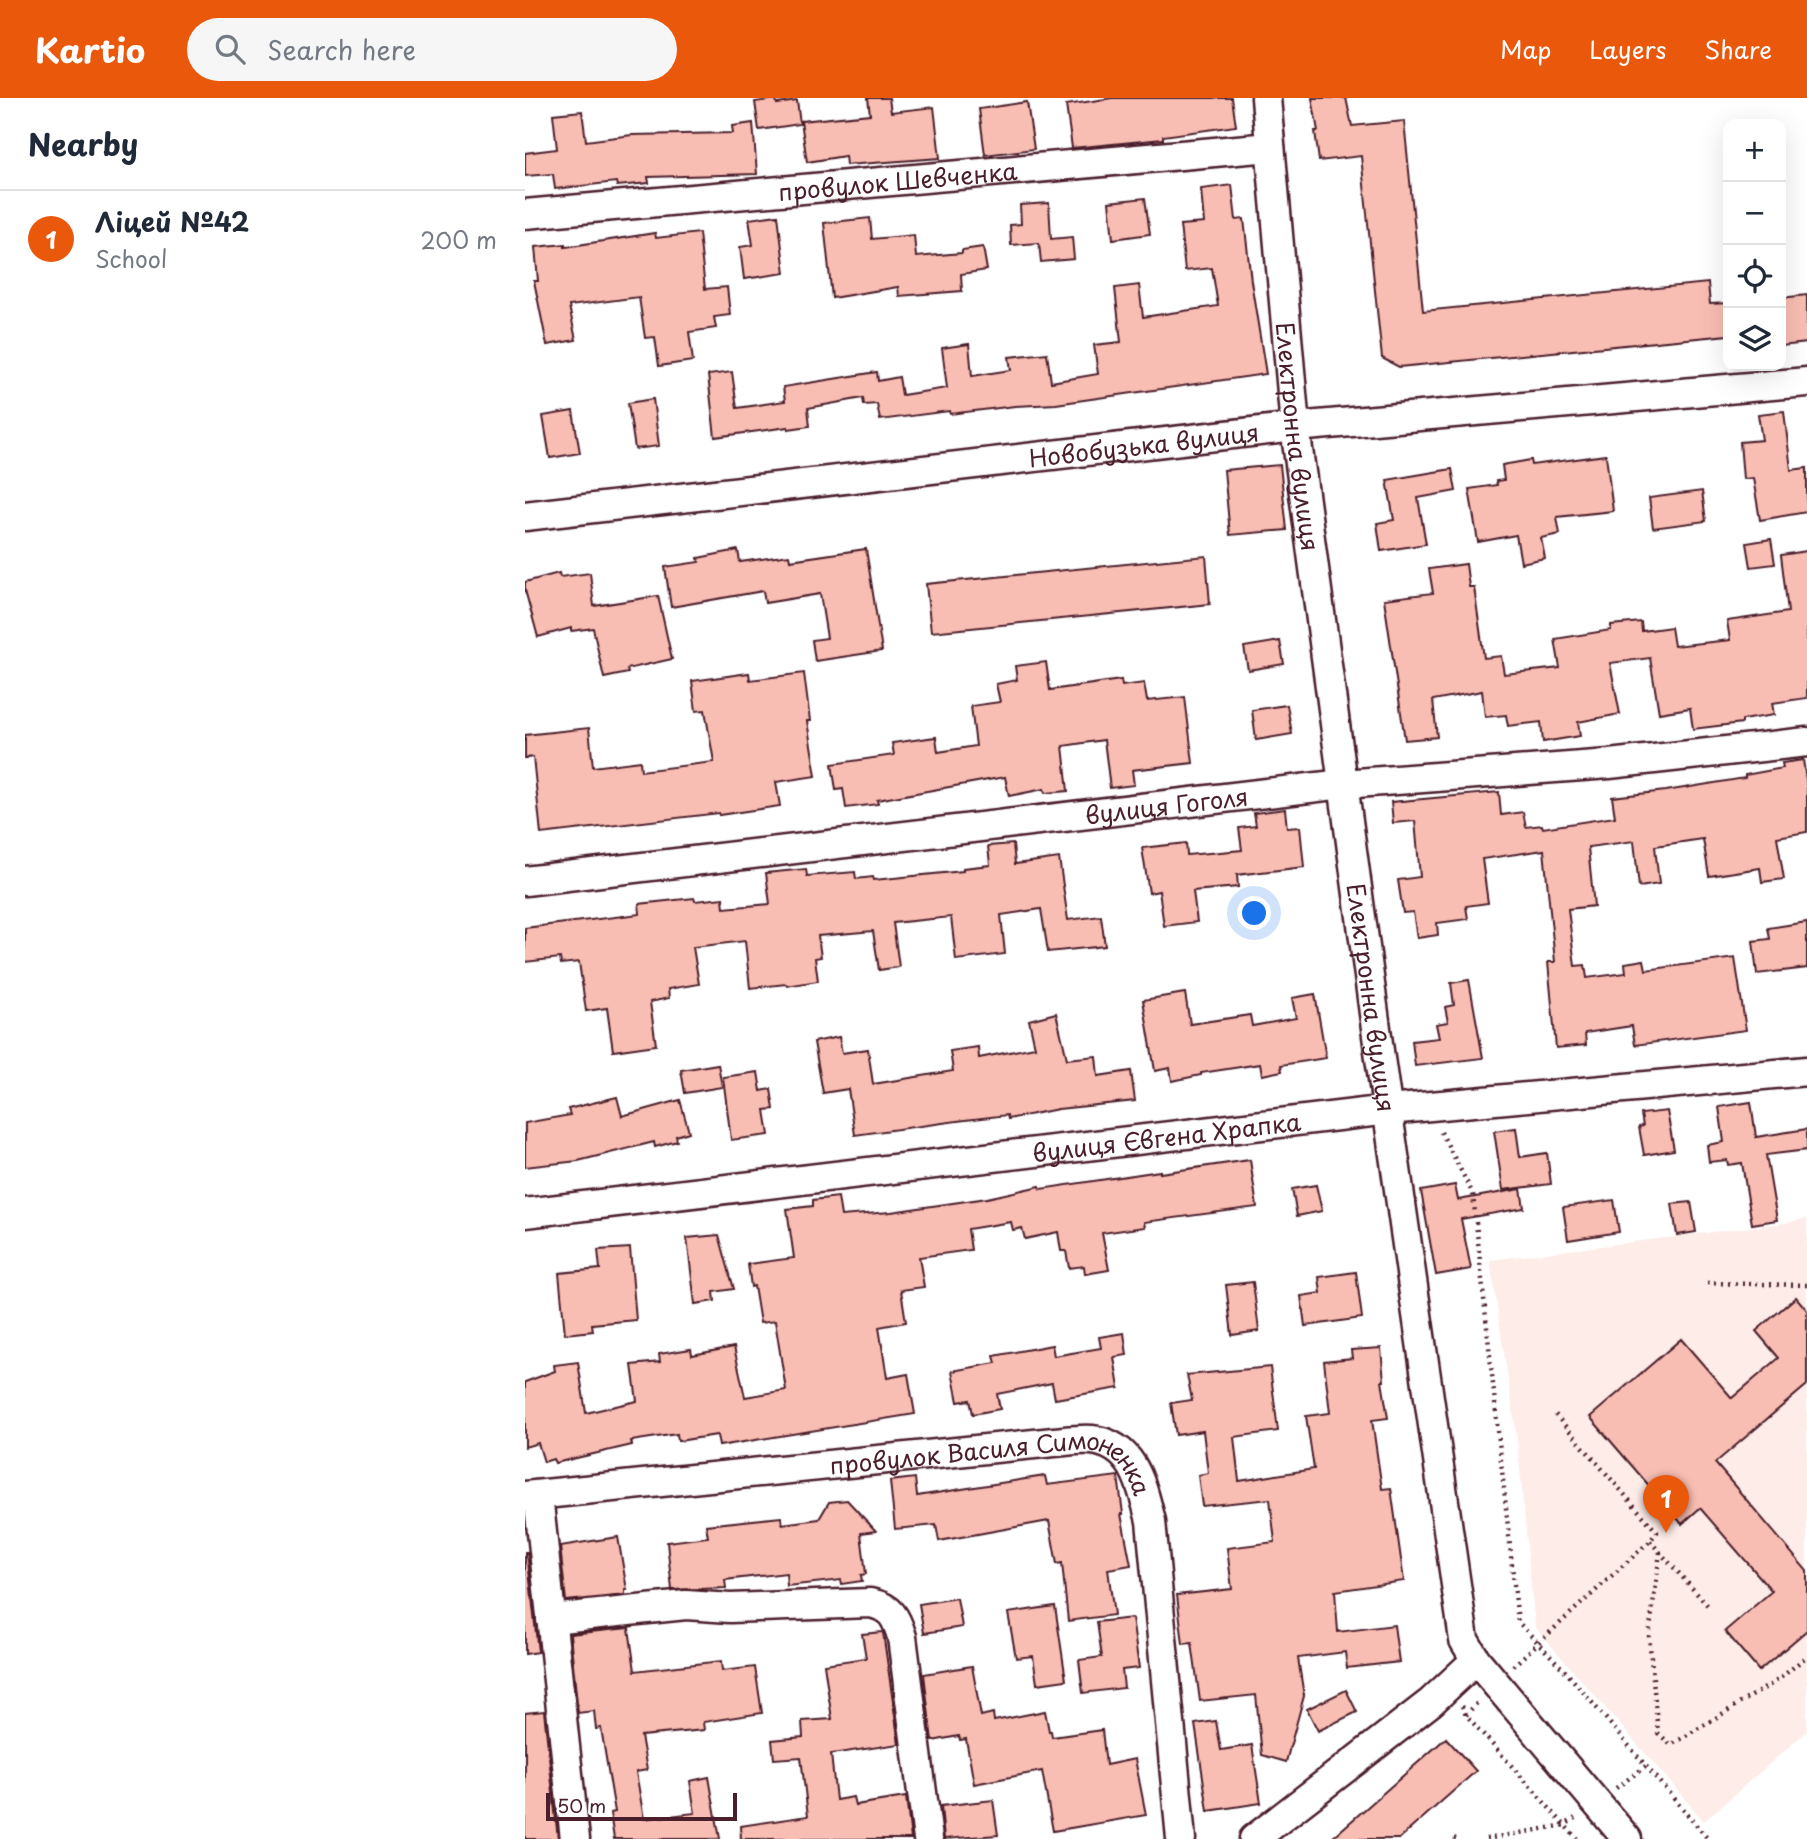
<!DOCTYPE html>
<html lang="en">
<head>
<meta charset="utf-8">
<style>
	:root { --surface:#fff; --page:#f6f6f7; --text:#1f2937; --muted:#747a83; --line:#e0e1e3; --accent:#ea580c }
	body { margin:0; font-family:"Playpen Sans",sans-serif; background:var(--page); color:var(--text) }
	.controls { position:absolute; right:21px; top:21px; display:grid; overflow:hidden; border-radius:14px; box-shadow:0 7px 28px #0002 }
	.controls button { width:63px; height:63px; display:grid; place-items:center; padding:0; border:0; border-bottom:2px solid var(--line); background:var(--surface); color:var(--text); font:35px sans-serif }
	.scale { position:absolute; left:21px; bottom:18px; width:191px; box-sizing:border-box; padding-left:7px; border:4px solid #4a1f2b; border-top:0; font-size:19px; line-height:24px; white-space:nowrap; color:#4a1f2b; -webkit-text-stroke:5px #fff; paint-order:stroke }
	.you { position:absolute; left:730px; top:816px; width:24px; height:24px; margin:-18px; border:5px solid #fff; border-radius:50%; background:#1a73e8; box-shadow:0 0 0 10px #1a73e833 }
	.badge { display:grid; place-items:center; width:46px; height:46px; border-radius:50%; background:var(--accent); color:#fff; font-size:23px; font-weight:700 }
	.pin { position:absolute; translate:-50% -58px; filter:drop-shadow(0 2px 4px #0008) }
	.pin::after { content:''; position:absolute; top:37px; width:24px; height:21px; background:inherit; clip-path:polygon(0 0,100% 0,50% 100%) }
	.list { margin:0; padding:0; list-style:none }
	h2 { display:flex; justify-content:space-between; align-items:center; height:91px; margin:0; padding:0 28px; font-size:30px }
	h2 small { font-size:23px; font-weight:400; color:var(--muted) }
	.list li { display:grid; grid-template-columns:46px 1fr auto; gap:21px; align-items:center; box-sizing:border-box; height:98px; padding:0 28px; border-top:2px solid var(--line) }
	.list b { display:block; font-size:26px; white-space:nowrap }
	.list p { margin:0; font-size:23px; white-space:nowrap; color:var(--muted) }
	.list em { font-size:23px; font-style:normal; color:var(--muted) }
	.icon { flex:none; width:38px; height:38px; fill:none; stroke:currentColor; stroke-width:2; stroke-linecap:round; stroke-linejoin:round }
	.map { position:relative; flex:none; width:1282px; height:1741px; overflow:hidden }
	header { display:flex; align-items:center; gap:42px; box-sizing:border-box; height:98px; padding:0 35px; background:var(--accent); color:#fff }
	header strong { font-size:33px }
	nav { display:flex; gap:38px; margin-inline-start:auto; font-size:24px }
	.search { width:490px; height:63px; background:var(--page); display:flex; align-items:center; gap:18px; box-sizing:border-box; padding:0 24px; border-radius:38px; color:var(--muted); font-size:26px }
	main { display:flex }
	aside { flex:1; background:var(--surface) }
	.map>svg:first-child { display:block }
	.built { fill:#fdece8 }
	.building { fill:#f9beb3; stroke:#4a1f2b; stroke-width:2 }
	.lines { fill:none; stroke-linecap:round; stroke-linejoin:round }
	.minor-casing { stroke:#4a1f2b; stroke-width:33 }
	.path { stroke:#4a1f2b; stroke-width:4.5; stroke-dasharray:2 5; stroke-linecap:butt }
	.minor { stroke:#fff; stroke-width:28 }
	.labels { text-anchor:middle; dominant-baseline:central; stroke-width:5; stroke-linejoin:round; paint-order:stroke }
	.street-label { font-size:24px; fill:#4a1f2b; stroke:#fff }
</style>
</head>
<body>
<header>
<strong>Kartio</strong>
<div class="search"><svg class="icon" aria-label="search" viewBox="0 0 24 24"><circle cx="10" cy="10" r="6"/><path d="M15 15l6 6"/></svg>Search here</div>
<nav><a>Map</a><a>Layers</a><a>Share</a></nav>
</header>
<main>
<aside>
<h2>Nearby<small></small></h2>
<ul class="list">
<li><span class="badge">1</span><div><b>Ліцей №42</b><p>School</p></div><em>200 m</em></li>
</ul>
</aside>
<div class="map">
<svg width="1282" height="1741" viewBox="0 0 1282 1741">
	<rect width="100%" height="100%" fill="#fff"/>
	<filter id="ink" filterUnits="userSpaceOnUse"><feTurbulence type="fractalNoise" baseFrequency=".0143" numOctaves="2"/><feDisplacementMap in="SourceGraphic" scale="14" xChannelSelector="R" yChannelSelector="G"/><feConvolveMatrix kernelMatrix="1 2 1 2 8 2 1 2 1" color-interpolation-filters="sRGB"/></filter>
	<g filter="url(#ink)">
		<path class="built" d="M 1282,1120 L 1282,1633 L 1179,1723 L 1010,1529 L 992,1340 L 965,1162 L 1266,1124 Z"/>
		<path class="building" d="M 343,0 L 364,0 L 366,14 L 409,9 L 415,60 L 321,67 L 320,58 L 282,64 L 276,23 L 345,16 Z
			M 587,0 L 707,0 L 711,28 L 638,38 L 638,41 L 547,50 L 541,7 Z
			M 787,0 L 821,0 L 827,28 L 879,23 L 898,213 L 1183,185 L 1185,206 L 1203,205 L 1203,237 L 874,269 L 857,260 L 836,58 L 794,63 L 790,33 L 793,33 Z
			M 251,1 L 252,6 L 272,3 L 275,26 L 234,32 L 230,4 Z
			M 502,4 L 509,51 L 460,57 L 454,11 Z
			M 57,13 L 61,43 L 107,37 L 208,35 L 207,28 L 228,25 L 232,76 L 123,79 L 124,85 L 92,88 L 91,84 L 30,91 L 28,76 L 0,78 L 0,55 L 32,51 L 28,16 Z
			M 707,87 L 711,122 L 719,121 L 726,183 L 741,276 L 531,306 L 490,308 L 425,316 L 424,313 L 355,322 L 352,306 L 339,307 L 338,300 L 283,310 L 285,328 L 263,331 L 263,329 L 190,339 L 183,277 L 207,274 L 212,310 L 260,303 L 258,289 L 352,274 L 353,283 L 374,279 L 377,297 L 422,290 L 417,250 L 444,246 L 447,278 L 486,272 L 484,259 L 522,255 L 526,284 L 573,276 L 569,247 L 596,244 L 590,190 L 614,187 L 618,219 L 693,208 L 687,170 L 660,173 L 655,127 L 679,125 L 676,91 Z
			M 620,100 L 625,136 L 588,141 L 584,104 Z
			M 524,105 L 526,141 L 547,139 L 549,161 L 516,164 L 514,145 L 486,147 L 485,127 L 496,126 L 495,107 Z
			M 253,117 L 260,175 L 219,181 L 215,149 L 228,147 L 224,121 Z
			M 345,120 L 347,141 L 389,137 L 391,159 L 437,155 L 437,152 L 458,149 L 462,172 L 436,176 L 437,193 L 374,198 L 373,189 L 307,200 L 299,125 Z
			M 130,135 L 131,140 L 174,135 L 180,191 L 202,189 L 205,217 L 189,219 L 191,230 L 164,234 L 168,263 L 134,268 L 130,239 L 120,240 L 114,199 L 44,208 L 51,242 L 22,247 L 9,183 L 13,183 L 10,149 L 40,146 L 40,149 Z
			M 1282,197 L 1282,245 L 1256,248 L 1256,200 Z
			M 128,301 L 134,348 L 110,351 L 103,305 Z
			M 48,313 L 55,355 L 25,360 L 18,318 Z
			M 1259,313 L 1266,372 L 1282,370 L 1282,414 L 1235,422 L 1228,380 L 1218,381 L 1215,344 L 1237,342 L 1233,316 Z
			M 1081,357 L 1088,413 L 1032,419 L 1035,436 L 1016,440 L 1020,460 L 996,465 L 991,437 L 953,444 L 944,391 L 972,387 L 971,383 L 979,382 L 977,367 L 1006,362 L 1007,367 Z
			M 755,367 L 762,432 L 705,437 L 699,372 Z
			M 927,371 L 931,393 L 893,400 L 901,446 L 856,453 L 852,425 L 869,422 L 862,382 Z
			M 1177,393 L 1181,423 L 1128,430 L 1124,400 Z
			M 1246,441 L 1250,466 L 1226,469 L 1222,445 Z
			M 341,451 L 357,553 L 290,563 L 287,542 L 302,540 L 295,496 L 240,505 L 238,493 L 146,509 L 140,469 L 174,464 L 173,460 L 213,452 L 215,464 L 264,457 L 265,462 Z
			M 1282,453 L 1282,600 L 1247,605 L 1249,617 L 1217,622 L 1217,625 L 1168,631 L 1165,610 L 1134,615 L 1125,560 L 1085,565 L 1095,616 L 1053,624 L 1055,638 L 1018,644 L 1016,624 L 983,628 L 981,617 L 960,619 L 957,593 L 908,602 L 912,639 L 880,642 L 859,501 L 908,495 L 904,471 L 941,466 L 944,489 L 949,489 L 959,560 L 976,558 L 979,576 L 1035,570 L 1030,541 L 1086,532 L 1086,527 L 1116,524 L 1117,533 L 1146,529 L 1149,548 L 1205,542 L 1202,523 L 1263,514 L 1256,457 Z
			M 681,458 L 685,506 L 406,534 L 401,486 Z
			M 34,475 L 35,479 L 65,475 L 69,508 L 133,498 L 147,561 L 102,571 L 103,575 L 79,580 L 68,530 L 46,533 L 46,530 L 13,539 L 0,492 L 0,484 Z
			M 755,543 L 759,566 L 723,572 L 719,549 Z
			M 521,564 L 525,592 L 596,582 L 597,588 L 619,585 L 622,603 L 660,599 L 668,665 L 607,672 L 609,687 L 585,690 L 579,642 L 538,648 L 543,693 L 520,695 L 519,691 L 484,698 L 480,679 L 352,702 L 353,706 L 321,710 L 318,691 L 311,692 L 307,666 L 369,657 L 367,645 L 411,639 L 413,654 L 451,648 L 446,608 L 475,604 L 471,586 L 492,582 L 490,568 Z
			M 224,575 L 225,582 L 279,575 L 285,623 L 282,623 L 291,678 L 251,684 L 255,708 L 194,717 L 194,715 L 16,736 L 8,659 L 0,660 L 0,637 L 64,630 L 68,669 L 115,663 L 116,673 L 189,664 L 180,612 L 171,613 L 167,583 Z
			M 762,607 L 767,636 L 731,642 L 727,612 Z
			M 1278,662 L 1282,688 L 1282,734 L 1252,739 L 1259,781 L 1237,784 L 1235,770 L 1184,778 L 1178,741 L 1130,748 L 1134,786 L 1114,789 L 1109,743 L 1063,749 L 1069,808 L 1043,811 L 1050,868 L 1060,867 L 1062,880 L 1101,875 L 1100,865 L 1119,862 L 1121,872 L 1210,860 L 1221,932 L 1110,947 L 1107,928 L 1060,935 L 1061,947 L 1031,950 L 1023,864 L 1030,864 L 1019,752 L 957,761 L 963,805 L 941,808 L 943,821 L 912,825 L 913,837 L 892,840 L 888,814 L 878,815 L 873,782 L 895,779 L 890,723 L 868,725 L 866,704 L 974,694 L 976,717 L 998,714 L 1001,729 L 1017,727 L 1018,730 L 1090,719 L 1087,699 L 1141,693 L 1220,680 L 1220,677 L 1258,670 L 1257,665 Z
			M 760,711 L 762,730 L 775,729 L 779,769 L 712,777 L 713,789 L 668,793 L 672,824 L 639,828 L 634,793 L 624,795 L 617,750 L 661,745 L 662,757 L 717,752 L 714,730 L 731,728 L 729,715 Z
			M 488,746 L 490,766 L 534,760 L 543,822 L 576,818 L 580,848 L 523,854 L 516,811 L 476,817 L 480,856 L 431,862 L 426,819 L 368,825 L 374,869 L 354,872 L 348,833 L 293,838 L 296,859 L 290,860 L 293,883 L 262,888 L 261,886 L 225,890 L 220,843 L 168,849 L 174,886 L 143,891 L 144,900 L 125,904 L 131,947 L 88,953 L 82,910 L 61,913 L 54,864 L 36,866 L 35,860 L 0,864 L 0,830 L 115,816 L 114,806 L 169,800 L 170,803 L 198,800 L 199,810 L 245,806 L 241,775 L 281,771 L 282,778 L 330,774 L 331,781 L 348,779 L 349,782 L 438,773 L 438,770 L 465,767 L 463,748 Z
			M 1282,824 L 1282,870 L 1232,876 L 1228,843 L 1245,841 L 1243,830 Z
			M 944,882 L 958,960 L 890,968 L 887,943 L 914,940 L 911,926 L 923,924 L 920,909 L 929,907 L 926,885 Z
			M 660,895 L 665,926 L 725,917 L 727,928 L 771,920 L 767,900 L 790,896 L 801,960 L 756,967 L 757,973 L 737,977 L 735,966 L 676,975 L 676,977 L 647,983 L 645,970 L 630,973 L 618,902 Z
			M 531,915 L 542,961 L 571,958 L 573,978 L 606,973 L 610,1003 L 533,1011 L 483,1021 L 482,1017 L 432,1023 L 330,1037 L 323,991 L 298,995 L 289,944 L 314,939 L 317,955 L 343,951 L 348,986 L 428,973 L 425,953 L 453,949 L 454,960 L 510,949 L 504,922 Z
			M 193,966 L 197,989 L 160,995 L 156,972 Z
			M 233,974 L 236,993 L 246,991 L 249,1011 L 240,1012 L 244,1037 L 206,1042 L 198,979 Z
			M 92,999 L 97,1018 L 155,1002 L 164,1034 L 151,1038 L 152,1043 L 130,1049 L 129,1044 L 53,1063 L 0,1069 L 0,1025 L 45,1017 L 43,1011 Z
			M 1226,1004 L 1231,1039 L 1282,1031 L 1282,1052 L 1241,1057 L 1252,1122 L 1227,1126 L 1217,1065 L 1203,1067 L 1202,1062 L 1184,1064 L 1182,1047 L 1199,1044 L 1194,1009 Z
			M 1142,1013 L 1149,1052 L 1119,1057 L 1114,1029 L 1118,1028 L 1116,1016 Z
			M 991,1030 L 995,1059 L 1022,1055 L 1026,1086 L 978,1092 L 969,1033 Z
			M 725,1062 L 732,1109 L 619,1124 L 620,1129 L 577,1135 L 584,1172 L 560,1176 L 559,1168 L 544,1170 L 541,1153 L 536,1153 L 533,1134 L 500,1141 L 497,1130 L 488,1132 L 486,1124 L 443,1131 L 446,1152 L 394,1159 L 399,1189 L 376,1192 L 381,1224 L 354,1229 L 362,1280 L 383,1276 L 390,1316 L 194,1348 L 192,1337 L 153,1343 L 152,1336 L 106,1343 L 107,1347 L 30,1365 L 28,1361 L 19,1364 L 13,1345 L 0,1349 L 0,1284 L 30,1273 L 29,1267 L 53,1264 L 61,1315 L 112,1303 L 107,1267 L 135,1264 L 134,1256 L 166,1251 L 167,1257 L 209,1249 L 220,1299 L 261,1292 L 250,1223 L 235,1225 L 229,1188 L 226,1189 L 223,1166 L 269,1160 L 262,1111 L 288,1108 L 288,1102 L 313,1099 L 316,1118 L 366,1114 L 462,1100 L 515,1088 L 516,1091 L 635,1073 L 635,1075 Z
			M 791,1087 L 797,1113 L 772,1118 L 767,1091 Z
			M 930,1087 L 933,1102 L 996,1091 L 999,1110 L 936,1121 L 946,1171 L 911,1177 L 896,1093 Z
			M 1089,1102 L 1094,1134 L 1043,1142 L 1038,1109 Z
			M 1166,1104 L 1171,1134 L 1152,1137 L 1147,1106 Z
			M 194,1137 L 209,1191 L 189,1194 L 190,1203 L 170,1206 L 162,1140 Z
			M 105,1150 L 111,1222 L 67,1226 L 68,1233 L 40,1236 L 34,1175 L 75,1171 L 73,1152 Z
			M 831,1174 L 837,1220 L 780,1228 L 776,1198 L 796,1195 L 794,1179 Z
			M 728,1184 L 734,1233 L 707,1237 L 701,1187 Z
			M 1271,1199 L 1282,1212 L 1282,1287 L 1190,1365 L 1282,1473 L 1282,1532 L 1234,1573 L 1200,1533 L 1247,1493 L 1175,1410 L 1157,1426 L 1065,1319 L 1156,1241 L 1207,1300 L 1254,1260 L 1231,1233 Z
			M 599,1235 L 602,1257 L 589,1259 L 594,1290 L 530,1301 L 527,1285 L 472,1296 L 475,1311 L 448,1316 L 445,1302 L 433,1304 L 427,1273 L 471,1265 L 469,1258 L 527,1247 L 529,1258 L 576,1250 L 574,1239 Z
			M 856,1250 L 859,1283 L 857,1283 L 863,1320 L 847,1322 L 857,1391 L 866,1390 L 879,1483 L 810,1493 L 813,1534 L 869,1527 L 874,1564 L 822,1570 L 820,1554 L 773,1560 L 779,1598 L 761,1664 L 737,1657 L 731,1597 L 675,1603 L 667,1545 L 658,1546 L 652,1497 L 707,1491 L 702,1450 L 750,1444 L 745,1401 L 677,1408 L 673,1377 L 683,1375 L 678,1333 L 651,1337 L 646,1305 L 667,1302 L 662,1277 L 745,1269 L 753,1333 L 709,1339 L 714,1383 L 789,1371 L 781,1318 L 805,1315 L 799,1263 L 827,1260 L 826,1252 Z
			M 520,1378 L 522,1387 L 593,1378 L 598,1416 L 596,1416 L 606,1467 L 583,1471 L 589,1517 L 543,1523 L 537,1465 L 532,1466 L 524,1423 L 414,1443 L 411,1427 L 370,1431 L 365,1383 L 390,1380 L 392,1398 Z
			M 322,1402 L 351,1433 L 336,1435 L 341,1476 L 336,1477 L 337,1483 L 317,1486 L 316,1482 L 262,1488 L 261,1475 L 200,1482 L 201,1490 L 147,1492 L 142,1444 L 183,1439 L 181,1427 L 256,1419 L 257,1426 L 294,1421 L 304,1404 Z
			M 93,1439 L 102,1492 L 100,1492 L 100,1497 L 41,1503 L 35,1448 Z
			M 0,1454 L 2,1454 L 13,1554 L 0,1556 Z
			M 432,1500 L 437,1529 L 399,1535 L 394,1506 Z
			M 530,1508 L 541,1582 L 512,1586 L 508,1558 L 491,1560 L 483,1515 Z
			M 607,1520 L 614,1570 L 597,1572 L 599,1590 L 558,1595 L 554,1562 L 577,1559 L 572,1524 Z
			M 104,1530 L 110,1573 L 196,1563 L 197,1573 L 230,1569 L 237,1615 L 178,1624 L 179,1632 L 116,1638 L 122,1672 L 111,1674 L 119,1721 L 170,1715 L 165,1683 L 184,1679 L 195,1741 L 89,1741 L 85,1715 L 90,1714 L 76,1630 L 71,1631 L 69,1613 L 53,1615 L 45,1536 Z
			M 358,1534 L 374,1646 L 306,1656 L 311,1702 L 328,1699 L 330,1707 L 381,1699 L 386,1741 L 216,1741 L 215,1728 L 283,1718 L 276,1659 L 249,1661 L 247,1642 L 278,1639 L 277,1623 L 307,1621 L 299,1566 L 341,1560 L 337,1536 Z
			M 447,1568 L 456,1618 L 468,1615 L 469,1623 L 520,1613 L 524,1633 L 526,1633 L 527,1639 L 577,1632 L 581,1667 L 610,1661 L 621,1717 L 528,1733 L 517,1673 L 449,1686 L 441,1641 L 435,1642 L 434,1638 L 407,1643 L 399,1576 Z
			M 821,1592 L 832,1614 L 793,1633 L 782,1611 Z
			M 19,1613 L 33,1741 L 0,1741 L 0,1615 Z
			M 691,1623 L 696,1652 L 727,1647 L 736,1705 L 683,1713 L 670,1626 Z
			M 921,1640 L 951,1673 L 874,1741 L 806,1741 Z
			M 468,1702 L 473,1737 L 419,1741 L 416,1708 Z"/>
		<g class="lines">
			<defs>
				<g id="minor">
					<path id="s1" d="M 741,0 L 770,329 L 855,960 L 939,1542 L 951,1562 L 1102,1741"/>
					<path id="s2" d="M 0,116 L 745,49"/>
					<path id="s3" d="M 0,418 L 770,329 L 1282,284"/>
					<path id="s4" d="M 0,783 L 818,686 L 1084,666 L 1282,644"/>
					<path id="s5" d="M 0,1115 L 863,1012 L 1282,973"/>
					<path d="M 13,1397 L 50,1741"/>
					<path id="s6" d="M 0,1398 L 529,1344 C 541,1343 555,1341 567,1342 C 610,1347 617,1389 626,1423 L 656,1741"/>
					<path d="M 26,1521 L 161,1507 L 205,1510 L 345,1505 C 366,1509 371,1519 377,1539 L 403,1741"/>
					<path d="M 729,1741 L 906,1604 L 951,1562"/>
				</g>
			</defs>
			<use href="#minor" class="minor-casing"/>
			<path class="path" d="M 916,1034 L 948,1096 L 993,1524 L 1042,1575 L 1183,1741
				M 1182,1185 L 1282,1187
				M 1125,1443 L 1184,1509
				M 1135,1454 L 1124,1538 L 1133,1635 L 1146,1647 L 1253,1582 L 1282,1558
				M 988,1568 L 1125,1443 L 1132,1434 L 1028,1314
				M 937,1608 L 941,1617 L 1052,1741
				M 941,1617 L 952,1605
				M 1091,1690 L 1121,1668
				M 929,1740 L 931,1741
				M 961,1741 L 1040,1727 L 1050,1720"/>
			<use href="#minor" class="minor"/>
		</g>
	</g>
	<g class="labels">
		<g class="street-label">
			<text stroke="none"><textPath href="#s2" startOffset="374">провулок Шевченка</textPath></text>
			<text stroke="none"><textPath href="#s1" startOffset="340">Електронна вулиця</textPath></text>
			<text stroke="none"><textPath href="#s3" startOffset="623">Новобузька вулиця</textPath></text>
			<text stroke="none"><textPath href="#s4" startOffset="646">вулиця Гоголя</textPath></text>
			<text stroke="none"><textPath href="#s1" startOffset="906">Електронна вулиця</textPath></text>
			<text stroke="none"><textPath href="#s5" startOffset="646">вулиця Євгена Храпка</textPath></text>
			<text stroke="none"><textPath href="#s6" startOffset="478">провулок Василя Симоненка</textPath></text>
		</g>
	</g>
</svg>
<div class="controls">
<button>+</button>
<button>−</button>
<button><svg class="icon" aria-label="locate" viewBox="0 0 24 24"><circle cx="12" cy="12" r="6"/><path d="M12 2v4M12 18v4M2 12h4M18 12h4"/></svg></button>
<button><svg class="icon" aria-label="layers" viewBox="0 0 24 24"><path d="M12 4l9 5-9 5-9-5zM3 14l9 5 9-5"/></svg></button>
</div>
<div class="scale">50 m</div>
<div class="you"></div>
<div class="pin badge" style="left:1141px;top:1435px">1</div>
</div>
</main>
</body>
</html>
